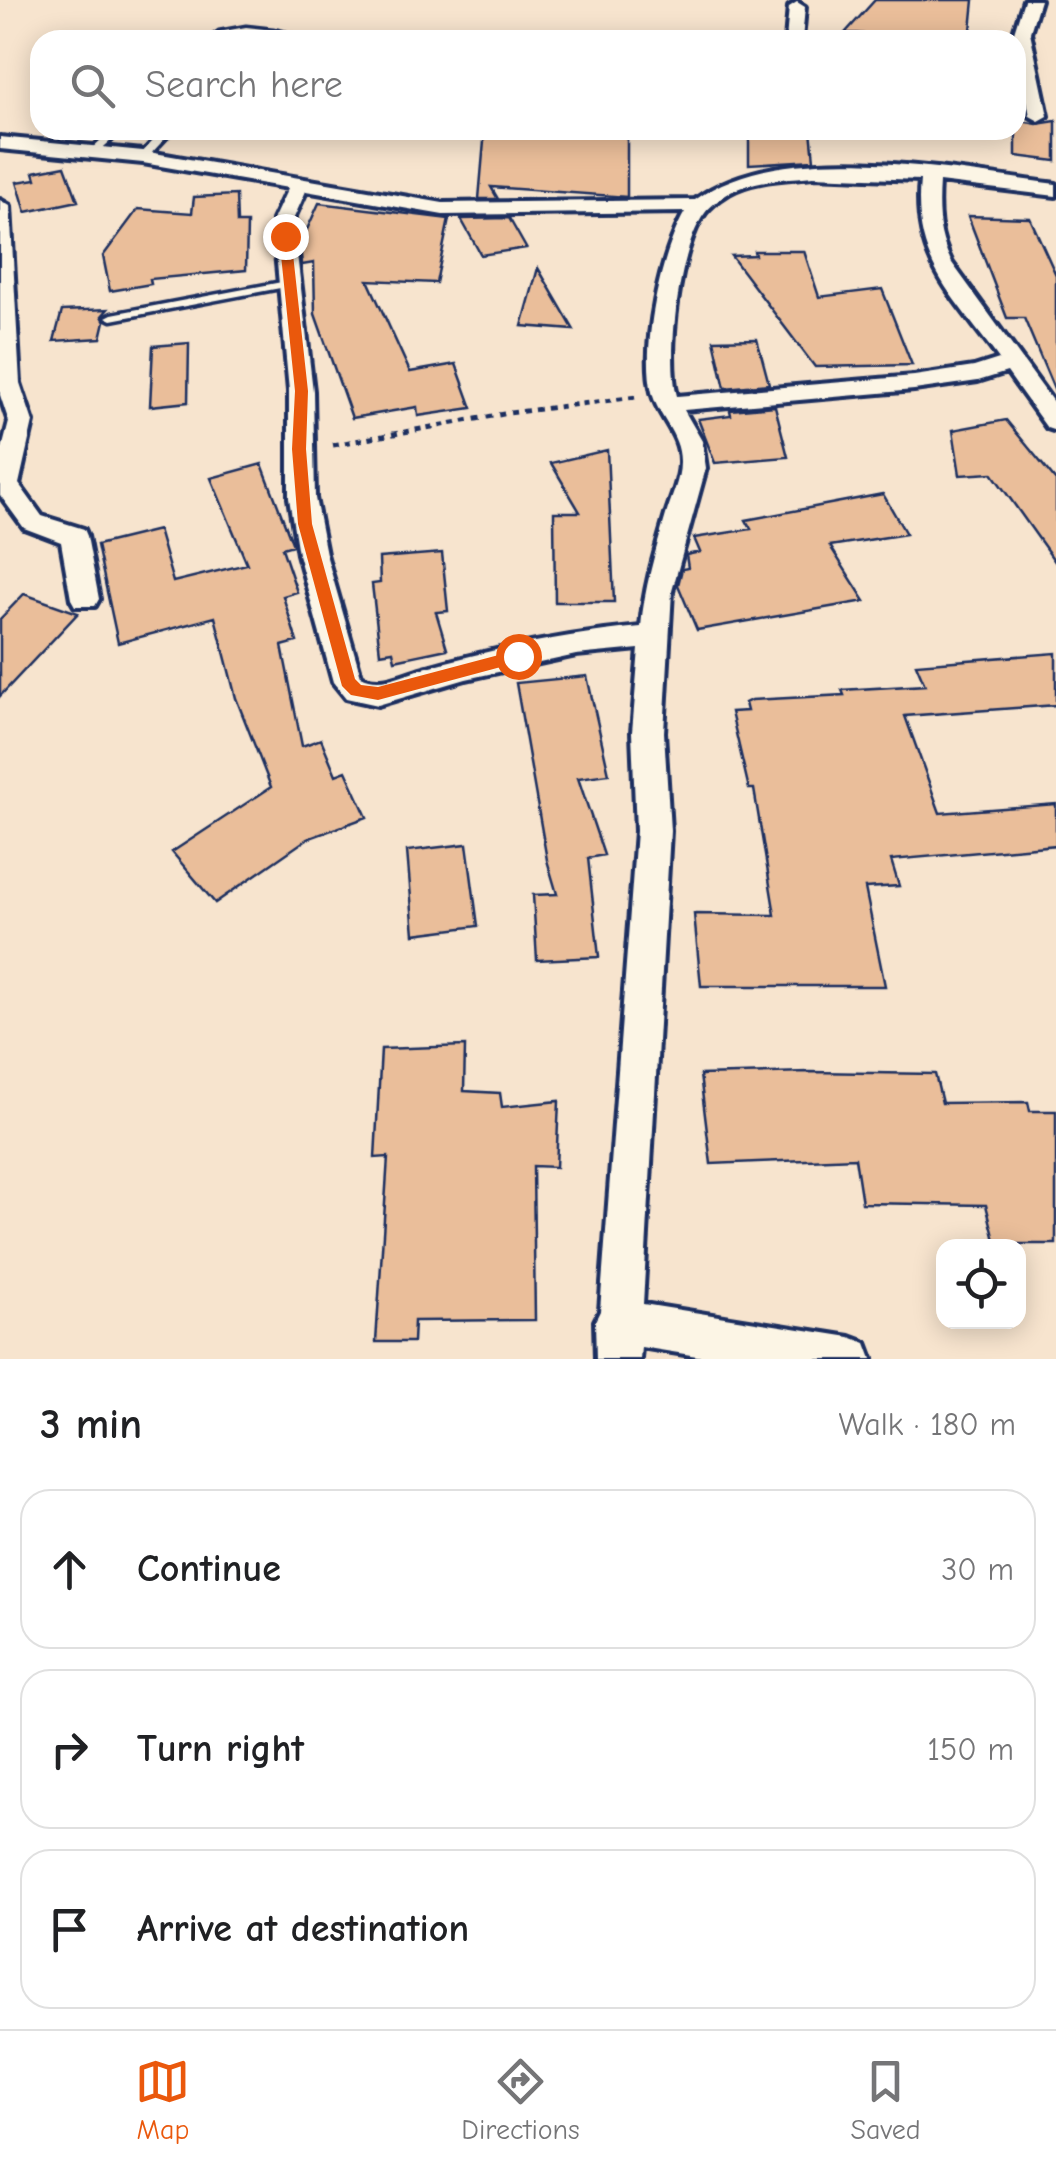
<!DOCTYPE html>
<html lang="en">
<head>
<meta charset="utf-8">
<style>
	:root { --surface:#fff; --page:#f2f2f2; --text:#202124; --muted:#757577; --line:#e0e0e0; --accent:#ea580c }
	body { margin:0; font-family:"Comic Neue",sans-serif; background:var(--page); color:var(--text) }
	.controls { position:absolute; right:30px; bottom:30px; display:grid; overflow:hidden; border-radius:20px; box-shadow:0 5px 25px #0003 }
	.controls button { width:90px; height:90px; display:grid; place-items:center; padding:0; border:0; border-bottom:2px solid var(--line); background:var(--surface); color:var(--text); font:50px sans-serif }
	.stop { position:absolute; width:30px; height:30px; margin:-22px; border:8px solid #ea580c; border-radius:50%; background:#fff }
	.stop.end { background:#ea580c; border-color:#fff; box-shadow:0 2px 10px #0008 }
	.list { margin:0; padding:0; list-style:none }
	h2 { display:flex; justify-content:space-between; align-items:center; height:130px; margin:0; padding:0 40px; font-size:42px }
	h2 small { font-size:32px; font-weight:400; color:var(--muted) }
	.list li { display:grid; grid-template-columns:65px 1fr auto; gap:30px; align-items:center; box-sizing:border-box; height:160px; margin:0 20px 20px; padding:0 20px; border:2px solid var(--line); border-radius:30px }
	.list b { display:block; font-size:38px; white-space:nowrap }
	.list em { font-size:32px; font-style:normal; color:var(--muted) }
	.icon { flex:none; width:55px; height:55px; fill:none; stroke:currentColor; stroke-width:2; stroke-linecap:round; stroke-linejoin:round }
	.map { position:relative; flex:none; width:1056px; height:1359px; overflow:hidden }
	.search { position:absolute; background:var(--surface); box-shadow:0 5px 25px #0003; left:30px; right:30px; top:30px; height:110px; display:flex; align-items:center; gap:25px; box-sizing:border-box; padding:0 35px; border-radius:30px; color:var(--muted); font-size:38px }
	.sheet { height:670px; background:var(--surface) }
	nav { display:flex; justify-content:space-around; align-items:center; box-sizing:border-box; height:140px; border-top:2px solid var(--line); background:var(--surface); font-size:28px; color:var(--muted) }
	nav a { display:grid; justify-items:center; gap:5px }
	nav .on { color:var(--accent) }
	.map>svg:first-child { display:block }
	.building { fill:#eabe9a; stroke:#1b2f5e; stroke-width:2.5 }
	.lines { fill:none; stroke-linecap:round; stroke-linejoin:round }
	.service-casing { stroke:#1b2f5e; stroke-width:7 }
	.minor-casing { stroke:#1b2f5e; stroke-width:8 }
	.path { stroke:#1b2f5e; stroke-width:5; stroke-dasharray:6 6; stroke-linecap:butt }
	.service { fill:#fcf5e5; fill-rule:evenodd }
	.minor { fill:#fcf5e5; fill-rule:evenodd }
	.route { fill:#ea580c }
</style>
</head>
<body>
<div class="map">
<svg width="1056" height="1359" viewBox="0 0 1056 1359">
	<rect width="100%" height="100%" fill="#f7e4ce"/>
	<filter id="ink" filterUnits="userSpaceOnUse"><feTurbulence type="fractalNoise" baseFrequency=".01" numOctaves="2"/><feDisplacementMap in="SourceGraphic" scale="20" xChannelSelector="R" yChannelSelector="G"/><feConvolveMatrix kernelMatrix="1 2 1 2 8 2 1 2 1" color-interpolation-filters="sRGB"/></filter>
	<g filter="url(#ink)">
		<path class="building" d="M 875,0 L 974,0 L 970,40 L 914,40 L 846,32 Z
			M 1016,120 L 1037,124 L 1056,121 L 1056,161 L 1016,156 Z
			M 485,130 L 615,130 L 615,135 L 627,135 L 627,197 L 491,187 L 498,199 L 479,199 Z
			M 749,130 L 811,130 L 814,160 L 749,164 Z
			M 65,166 L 78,201 L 26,212 L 17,182 L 36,179 L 34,172 Z
			M 236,195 L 237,223 L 247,223 L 246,270 L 150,279 L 151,284 L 110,291 L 103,256 L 138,209 L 192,213 L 194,197 Z
			M 319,203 L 449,219 L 436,283 L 368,280 L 410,372 L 456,364 L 472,408 L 418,416 L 417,407 L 352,418 L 315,314 L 314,263 L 302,265 L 300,245 Z
			M 968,216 L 1030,218 L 1056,275 L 1056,394 L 1024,318 L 1007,318 Z
			M 509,218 L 526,248 L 481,255 L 461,219 Z
			M 754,251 L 804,251 L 819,297 L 882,289 L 912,365 L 815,367 L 731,256 L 755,255 Z
			M 538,268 L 574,330 L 522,326 Z
			M 108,309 L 102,316 L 105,321 L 101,338 L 54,341 L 62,311 Z
			M 757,339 L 769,384 L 725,388 L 714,340 Z
			M 189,343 L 188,402 L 150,406 L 153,346 Z
			M 775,406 L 788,457 L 715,463 L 698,419 L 731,415 L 730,410 Z
			M 1006,420 L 1056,481 L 1056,563 L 992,473 L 960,475 L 953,430 Z
			M 607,450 L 614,602 L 555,602 L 554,512 L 580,512 L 551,463 Z
			M 262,464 L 293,545 L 282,548 L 297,592 L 283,596 L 297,642 L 282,646 L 302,746 L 321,739 L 336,775 L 346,771 L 367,817 L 307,839 L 215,903 L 172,852 L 271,787 L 236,698 L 215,617 L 118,643 L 97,545 L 158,530 L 173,582 L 247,564 L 211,478 Z
			M 883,494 L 906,534 L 830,546 L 865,601 L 697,630 L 678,585 L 682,569 L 688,568 L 686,555 L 700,552 L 694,538 L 751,529 L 746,520 Z
			M 442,553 L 448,611 L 436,612 L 447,649 L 395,660 L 393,651 L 380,653 L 372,584 L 380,583 L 379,558 Z
			M 24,594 L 78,613 L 0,696 L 0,619 Z
			M 1056,653 L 1056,705 L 905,716 L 940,813 L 1056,804 L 1056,845 L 891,860 L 899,886 L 865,888 L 885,986 L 701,986 L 694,914 L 775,915 L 754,789 L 749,789 L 731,712 L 747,711 L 745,703 L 751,700 L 844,695 L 842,690 L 925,685 L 916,664 Z
			M 587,676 L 609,774 L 578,778 L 604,855 L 588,858 L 599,957 L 537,960 L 533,895 L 557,894 L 547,860 L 516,683 Z
			M 467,844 L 478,926 L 414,934 L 407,851 Z
			M 465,1046 L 464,1091 L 500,1093 L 502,1107 L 559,1101 L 556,1167 L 533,1166 L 535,1320 L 414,1321 L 413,1342 L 376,1342 L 388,1157 L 375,1158 L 381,1049 Z
			M 809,1072 L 935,1074 L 942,1103 L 1028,1102 L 1030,1111 L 1056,1111 L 1056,1244 L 996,1244 L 986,1205 L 862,1203 L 855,1158 L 711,1164 L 700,1075 Z"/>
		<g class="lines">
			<defs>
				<path id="service" d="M 246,27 L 273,30 L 315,40 C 292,40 271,32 248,32 C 233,32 222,40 208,40 L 219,32 Z
					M 112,130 L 123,130 L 97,153 L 91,153 L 91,149 Z
					M 163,130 L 173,130 L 146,159 L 140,159 L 140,155 Z
					M 287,281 L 291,282 L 291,286 L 112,320 L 106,317 L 112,314 Z"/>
				<path id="minor" d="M 1024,0 L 1040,0 L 1030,32 L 1048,116 L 1039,121 L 1030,116 L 1014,32 Z
					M 797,2 L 805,7 L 802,40 L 786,40 L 789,7 Z
					M 0,137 L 143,151 L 443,203 L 695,200 C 781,135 954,171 1056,184 L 1056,196 L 939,182 C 937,212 938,236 952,263 L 1056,406 L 1056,431 L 1047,428 L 1007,372 L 978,381 L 914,390 L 684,410 L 702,441 L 706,468 L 672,591 L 664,732 L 670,831 L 643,1304 L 850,1337 L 866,1343 L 872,1359 L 716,1359 L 641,1347 L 640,1359 L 596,1359 L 595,1321 L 600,1311 L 636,831 L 632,732 L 639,649 L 576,655 L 466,679 L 378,705 L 346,698 L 333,682 L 298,554 L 289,498 L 289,391 L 273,220 L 288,188 L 143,163 L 0,149 ZM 813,176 L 920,180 C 912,263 954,296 999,359 L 974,367 L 914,376 L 677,396 C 666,356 679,246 705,213 C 710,206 721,198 729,193 C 753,179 786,179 813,176 ZM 306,191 L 443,215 L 685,212 C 661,252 641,346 652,392 C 658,418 681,434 680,463 C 680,480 671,498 666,515 C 655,553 644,588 641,627 C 566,634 493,649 420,669 C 402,675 379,686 361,676 L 326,554 L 315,498 L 313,391 L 293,220 Z
					M 0,200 L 10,206 L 20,383 L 33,422 L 19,484 L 42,516 L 84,529 L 87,536 L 99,599 L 95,606 L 75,606 L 71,599 L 61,542 L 24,528 L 0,495 L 0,457 L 9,422 L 0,395 Z"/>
			</defs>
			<use href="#service" class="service-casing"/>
			<use href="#minor" class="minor-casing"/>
			<path class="path" d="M 333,445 L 509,413 L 636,397"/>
			<use href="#service" class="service"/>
			<use href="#minor" class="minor"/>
		</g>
	</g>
	<path class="route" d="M 285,233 L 291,236 L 308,391 L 306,449 L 312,524 L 355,679 L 361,685 L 378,687 L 518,650 L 523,652 L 523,661 L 378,700 L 351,695 L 342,686 L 298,524 L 292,449 L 295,391 L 279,236 Z"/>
</svg>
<div class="controls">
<button><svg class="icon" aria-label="locate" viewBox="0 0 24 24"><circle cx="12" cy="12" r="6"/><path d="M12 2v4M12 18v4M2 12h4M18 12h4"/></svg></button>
</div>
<div class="stop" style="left:518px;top:656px"></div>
<div class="stop end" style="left:285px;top:236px"></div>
<div class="search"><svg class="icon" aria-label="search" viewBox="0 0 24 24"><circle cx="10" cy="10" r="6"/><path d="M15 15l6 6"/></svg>Search here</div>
</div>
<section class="sheet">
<h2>3 min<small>Walk · 180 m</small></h2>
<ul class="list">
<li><svg class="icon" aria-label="ahead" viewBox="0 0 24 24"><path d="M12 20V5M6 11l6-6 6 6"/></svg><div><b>Continue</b></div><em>30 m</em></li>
<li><svg class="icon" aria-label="right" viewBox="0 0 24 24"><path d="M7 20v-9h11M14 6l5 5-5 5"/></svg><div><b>Turn right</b></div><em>150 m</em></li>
<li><svg class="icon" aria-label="arrive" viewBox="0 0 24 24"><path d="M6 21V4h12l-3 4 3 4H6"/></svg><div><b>Arrive at destination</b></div></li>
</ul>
</section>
<nav>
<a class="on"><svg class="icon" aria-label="map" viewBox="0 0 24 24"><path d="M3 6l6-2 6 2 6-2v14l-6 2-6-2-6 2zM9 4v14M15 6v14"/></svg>Map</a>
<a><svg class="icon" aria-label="directions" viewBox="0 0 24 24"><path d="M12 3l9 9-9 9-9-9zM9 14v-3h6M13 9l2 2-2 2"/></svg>Directions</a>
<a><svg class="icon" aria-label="saved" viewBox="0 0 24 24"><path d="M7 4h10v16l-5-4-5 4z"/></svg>Saved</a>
</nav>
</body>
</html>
